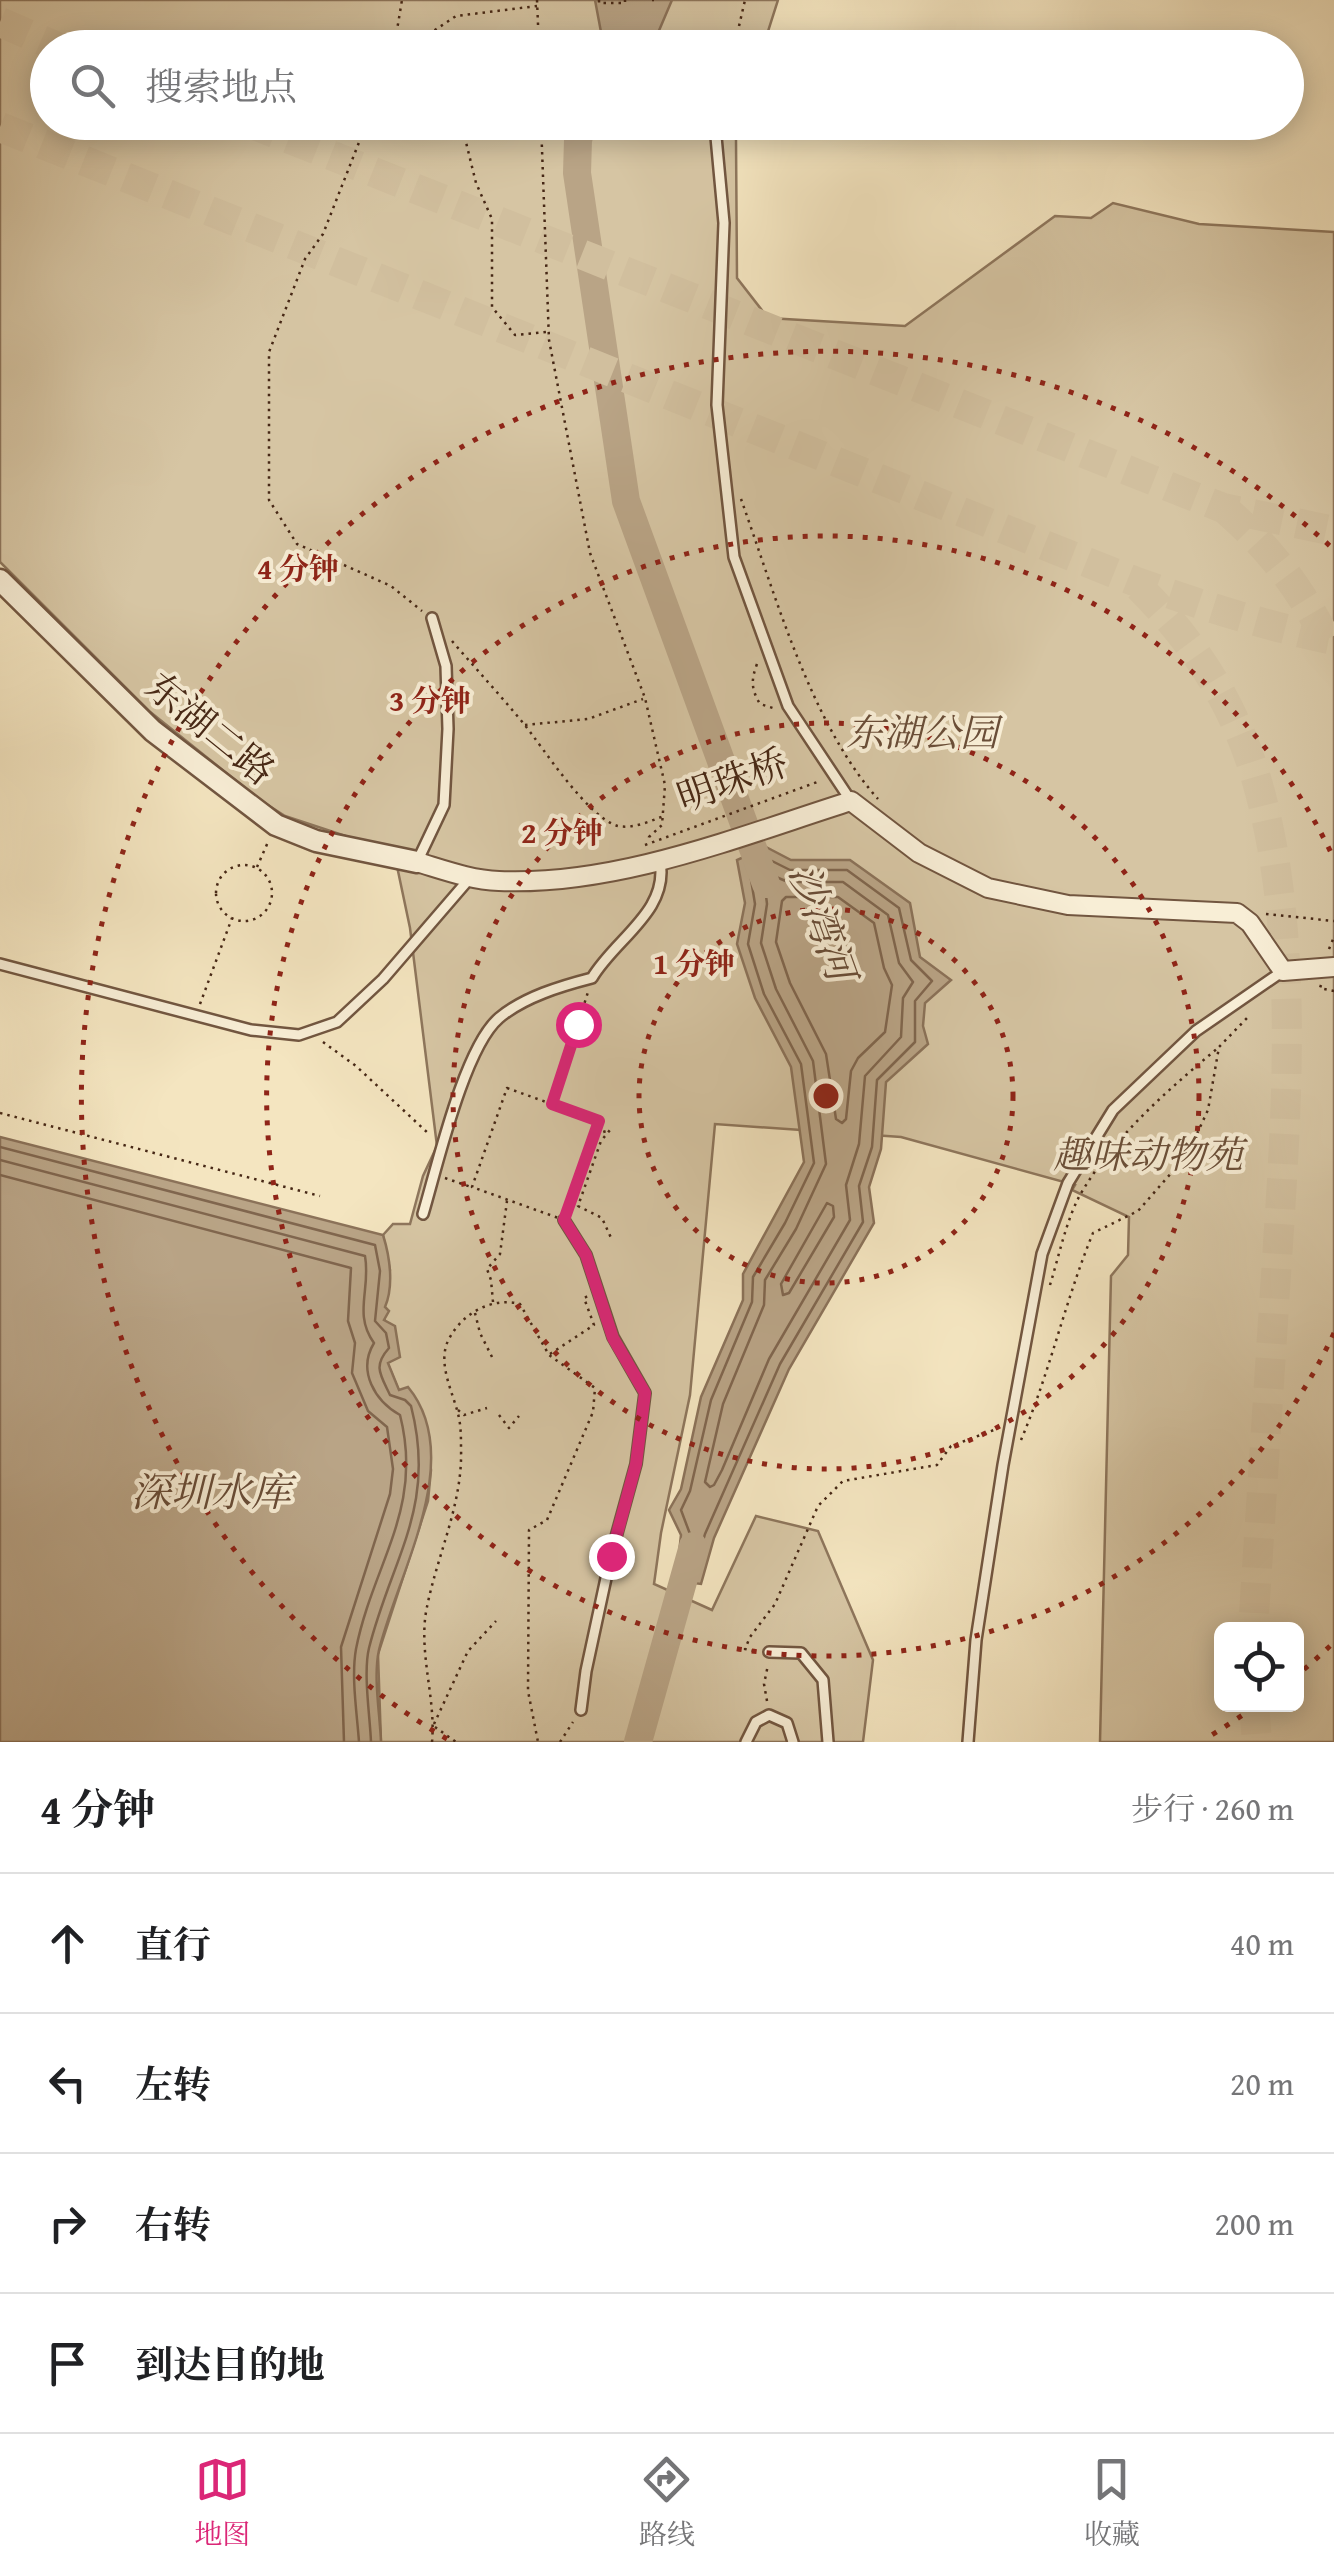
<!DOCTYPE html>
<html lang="zh">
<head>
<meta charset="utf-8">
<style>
	:root { --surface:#fff; --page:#f2f2f2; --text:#202124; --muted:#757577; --line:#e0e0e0; --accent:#db2777 }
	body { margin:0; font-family:"Gentium Book Plus","Noto Serif SC",serif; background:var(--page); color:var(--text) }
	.controls { position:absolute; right:30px; bottom:30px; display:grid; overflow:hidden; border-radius:15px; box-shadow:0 5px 25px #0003 }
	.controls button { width:90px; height:90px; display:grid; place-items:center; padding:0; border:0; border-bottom:2px solid var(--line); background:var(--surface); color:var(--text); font:50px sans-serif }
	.stop { position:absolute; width:30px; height:30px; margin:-22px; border:8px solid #db2777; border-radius:50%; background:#fff }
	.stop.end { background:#db2777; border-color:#fff; box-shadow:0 2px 10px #0008 }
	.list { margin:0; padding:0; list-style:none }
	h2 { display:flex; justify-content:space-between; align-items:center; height:130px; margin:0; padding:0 40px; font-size:42px }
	h2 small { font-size:32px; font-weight:400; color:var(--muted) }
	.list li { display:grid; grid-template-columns:65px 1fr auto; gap:30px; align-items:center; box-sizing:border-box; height:140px; padding:0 40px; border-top:2px solid var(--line) }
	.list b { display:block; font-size:38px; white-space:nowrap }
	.list em { font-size:32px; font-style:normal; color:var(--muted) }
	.icon { flex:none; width:55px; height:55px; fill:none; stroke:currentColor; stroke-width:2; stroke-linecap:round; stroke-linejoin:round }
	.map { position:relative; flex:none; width:1334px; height:1742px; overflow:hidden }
	.search { position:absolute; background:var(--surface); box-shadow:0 5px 25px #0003; left:30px; right:30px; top:30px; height:110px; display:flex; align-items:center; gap:25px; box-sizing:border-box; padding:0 35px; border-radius:55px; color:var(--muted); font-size:38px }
	.sheet { height:690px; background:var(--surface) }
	nav { display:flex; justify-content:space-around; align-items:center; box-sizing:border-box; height:140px; border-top:2px solid var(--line); background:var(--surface); font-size:28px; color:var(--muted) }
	nav a { display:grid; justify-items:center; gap:5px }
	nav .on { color:var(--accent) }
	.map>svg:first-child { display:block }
	.green { fill:#d6c5a3; stroke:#8e765c; stroke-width:2.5; fill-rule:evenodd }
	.water { fill:#b9a486; stroke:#8b7259; stroke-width:2.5 }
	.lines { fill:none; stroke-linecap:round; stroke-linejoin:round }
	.shore { stroke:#80664e; stroke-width:2.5 }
	.river { stroke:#b9a486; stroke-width:28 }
	.motorway-tunnel { stroke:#d1bf9e; stroke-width:30; stroke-dasharray:30 15; stroke-linecap:butt }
	.service-casing { stroke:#725640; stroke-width:14 }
	.minor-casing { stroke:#725640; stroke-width:22 }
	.tertiary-casing { stroke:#725640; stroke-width:25 }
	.path { stroke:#462715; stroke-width:2.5; stroke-dasharray:2.5 5; stroke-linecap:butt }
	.service { stroke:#f8eed6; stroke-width:9 }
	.minor { stroke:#f8eed6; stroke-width:18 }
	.tertiary { stroke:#f8eed6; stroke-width:20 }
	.route { stroke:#db2777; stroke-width:12 }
	.ring { fill:none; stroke:#8f2418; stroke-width:5; stroke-dasharray:5 10 }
	.labels { text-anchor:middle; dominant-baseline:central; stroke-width:8; stroke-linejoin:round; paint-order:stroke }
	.street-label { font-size:38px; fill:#462715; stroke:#f8eed6 }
	.park-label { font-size:38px; font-style:italic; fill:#6a4e38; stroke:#f8eed6 }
	.water-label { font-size:40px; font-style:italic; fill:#684c37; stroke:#f8eed6 }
	.centre { fill:#8f2418; stroke:#f8eed6; stroke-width:5 }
	.ring-label { font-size:30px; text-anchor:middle; font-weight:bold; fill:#8f2418; stroke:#f8eed6; stroke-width:8; stroke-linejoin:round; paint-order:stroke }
</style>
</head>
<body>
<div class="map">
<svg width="1334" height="1742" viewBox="0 0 1334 1742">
	<rect width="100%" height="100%" fill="#f4e5c0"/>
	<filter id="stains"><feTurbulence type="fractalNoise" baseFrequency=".002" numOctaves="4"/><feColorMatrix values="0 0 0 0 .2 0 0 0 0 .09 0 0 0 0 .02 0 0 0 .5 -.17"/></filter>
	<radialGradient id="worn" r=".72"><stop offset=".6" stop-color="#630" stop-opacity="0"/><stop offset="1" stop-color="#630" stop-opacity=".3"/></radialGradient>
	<path class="green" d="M 0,0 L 778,0 L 763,47 L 48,48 L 48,122 L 741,123 L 736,140 L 737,278 L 768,318 L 905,326 L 1055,216 L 1091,218 L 1113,203 L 1199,224 L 1334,232 L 1334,1742 L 1100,1742 L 1111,1276 L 1128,1255 L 1129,1217 L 1072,1190 L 1075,1185 L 901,1137 L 715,1124 L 690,1395 L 661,1533 L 654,1584 L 712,1610 L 756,1516 L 818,1531 L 873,1660 L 863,1742 L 381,1742 L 378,1654 L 428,1501 L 431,1470 L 425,1421 L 399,1391 L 387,1362 L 384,1307 L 390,1270 L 383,1235 L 393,1224 L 410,1224 L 423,1176 L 437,1146 L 410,928 L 394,852 L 285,816 L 260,800 L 149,711 L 0,562 ZM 1222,1630 L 1296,1630 L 1296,1704 L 1222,1704 Z"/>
	<path class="water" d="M 595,0 L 672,0 L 652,47 L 604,48 Z
		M 766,847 L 791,860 L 850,860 L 910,903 L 920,957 L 951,980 L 925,1003 L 923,1026 L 928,1044 L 886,1082 L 881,1149 L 869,1187 L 874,1223 L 789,1369 L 714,1538 L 701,1584 L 676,1581 L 681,1535 L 669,1510 L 681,1489 L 701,1397 L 743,1300 L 743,1274 L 804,1162 L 791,1067 L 755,998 L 737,944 L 745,903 L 737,860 Z
		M 0,1137 L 383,1235 C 390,1257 394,1286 385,1307 L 389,1311 L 384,1320 L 395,1326 L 400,1357 L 388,1363 L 399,1390 L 408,1387 C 467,1458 397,1575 379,1650 C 373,1677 380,1714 381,1742 L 0,1742 Z"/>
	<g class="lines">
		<path class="shore" d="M 766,858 L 790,870 L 847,870 L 899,908 L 911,960 L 932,981 L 915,1001 L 915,1042 L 877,1080 L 872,1147 L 859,1186 L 863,1222 L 780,1364 L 705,1534 L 698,1558 L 693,1561 L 688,1557 L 690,1534 L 681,1510 L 690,1491 L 711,1400 L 752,1302 L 753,1277 L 785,1223 L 814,1163 L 801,1064 L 764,994 L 748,944 L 755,904 L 749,867 Z
			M 769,874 L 788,882 L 843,882 L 888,915 L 899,963 L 913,982 L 903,998 L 901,1037 L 865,1076 L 859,1144 L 846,1185 L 850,1220 L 769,1359 L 722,1470 L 714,1485 L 710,1487 L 705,1482 L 723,1404 L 764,1305 L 765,1280 L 796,1229 L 826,1164 L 813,1061 L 776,989 L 761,943 L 767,904 L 764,879 Z
			M 786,897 L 838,897 L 874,923 L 884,968 L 892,985 L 885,1032 L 858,1058 L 851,1071 L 846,1119 L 842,1123 L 836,1119 L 826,1054 L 790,983 L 776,942 L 782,901 Z
			M 0,1147 L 375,1245 L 380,1271 L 375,1321 L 386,1333 L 389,1348 C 373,1366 380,1374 390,1395 L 405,1400 L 411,1406 C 437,1507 392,1557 369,1648 C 363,1673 370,1716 371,1742
			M 0,1160 L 365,1256 C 371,1289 353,1314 374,1343 C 357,1371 375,1401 400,1415 C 424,1509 373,1563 356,1649 C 351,1677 357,1713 359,1742
			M 0,1175 L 351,1268 L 348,1321 L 355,1343 L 352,1373 L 368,1411 L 387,1427 L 393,1469 L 390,1494 L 341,1647 L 344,1742
			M 827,1203 L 833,1206 L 834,1217 L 789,1293 L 783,1295 L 781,1284 Z"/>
		<path class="river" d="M 583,122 L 578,140 L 577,173 L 626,501 L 766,884
			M 638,1742 L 693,1546"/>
		<path class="motorway-tunnel" d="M 0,22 L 60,48
			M 247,122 L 1223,508 L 1334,531
			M 0,127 L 1134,581 C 1200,605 1265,626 1334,640
			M 1226,510 C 1273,551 1305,595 1332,651
			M 1139,587 C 1194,642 1234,703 1256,778 C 1300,927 1287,1106 1277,1259 C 1269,1383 1261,1506 1253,1630
			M 1254,1704 L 1257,1742"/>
		<defs>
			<path id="service" d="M 715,126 L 724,223 L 717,405 L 734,557 L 788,706 L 851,801
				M 417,862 L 444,805 L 448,729 L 446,666 L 432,618
				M 0,964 L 251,1030 L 299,1035 L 337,1022 L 383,979 L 470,878
				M 423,1214 C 437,1167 464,1048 499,1018 C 524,997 561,986 592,978 C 615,939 669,911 660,862
				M 564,1220 L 586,1255 L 613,1337 L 645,1393 L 636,1464 L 611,1555 L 586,1671 L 581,1710
				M 769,1652 L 801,1653 L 823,1680 L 828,1742
				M 746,1742 L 756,1722 L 769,1715 L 787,1723 L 793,1742
				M 968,1742 L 976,1640 L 1003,1465 L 1042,1254 L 1068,1183 L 1113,1110 L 1196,1031 L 1283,971"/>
			<path id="minor" d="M 417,862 C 444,870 471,880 499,881 C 618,886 740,836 851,801 L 919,853 L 988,888 L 1068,905 L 1237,913 L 1250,923 L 1283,971 L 1334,967"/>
			<path id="tertiary" d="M 0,580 L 153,731 L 276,825 L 316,841 L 417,862"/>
		</defs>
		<use href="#service" class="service-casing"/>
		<use href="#minor" class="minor-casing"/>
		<use href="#tertiary" class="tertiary-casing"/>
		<path class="path" d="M 537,0 L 539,48
			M 599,0 L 599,3 L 625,3 L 625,0
			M 652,0 L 654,0
			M 394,48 L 402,0
			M 421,48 L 432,32 L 456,16 L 537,6
			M 734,48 L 745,0
			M 367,122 L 323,234 L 305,259 L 269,352 L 269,500 L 297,544 L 391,586 L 422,611
			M 461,122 L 476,183 L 492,219 L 492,307 L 515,335 L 547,332
			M 541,122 L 549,340 L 590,553 L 645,698 L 665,785 L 662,825 L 649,837 L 650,841
			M 741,499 C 775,594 811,724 878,799
			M 452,641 C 476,669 501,696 524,724 C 544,749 588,818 618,826 C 634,829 650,821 664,816
			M 757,664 C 751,680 751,689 760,704 L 773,708
			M 525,725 L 588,719 L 643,699
			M 645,845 L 820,781
			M216 893a28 28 0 1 1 56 0a28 28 0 1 1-56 0Z
			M 257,867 L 268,842
			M 1266,914 L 1334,921
			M 1329,949 L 1334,937
			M 1321,985 L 1320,988 L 1334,991
			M 200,1004 L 232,918
			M 323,1042 L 356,1066 L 430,1135
			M 507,1088 L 599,1121 L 564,1220 L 472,1187 Z
			M 553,1103 L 588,992
			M 0,1113 L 320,1196
			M 596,1134 L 610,1130 L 601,1141 L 578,1206 L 602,1218 L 612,1240
			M 445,1178 L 471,1187
			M 1050,1285 C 1059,1256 1066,1221 1080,1195 C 1114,1136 1168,1090 1219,1047
			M 493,1302 L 491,1280 L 487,1269 L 500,1254 L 507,1201
			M 475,1313 L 480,1333 L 492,1357
			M 550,1354 L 594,1325 L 584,1298 L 588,1296
			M 458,1410 L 464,1415 L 487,1408
			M 499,1415 L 509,1428 L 519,1416
			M 1021,1440 C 1050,1372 1065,1301 1093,1233 L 1138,1211 L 1187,1155 L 1208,1110 L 1219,1047 L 1247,1018
			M 754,1651 L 745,1649 L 750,1637 L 775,1604 L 818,1506 L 843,1481 L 937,1465 L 951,1446 L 994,1430
			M 767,1701 L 764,1684 L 768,1665
			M 434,1724 L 468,1651 L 496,1621
			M 435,1727 L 456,1742
			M 432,1742 C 436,1699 419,1655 426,1612 C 436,1557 463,1505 461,1448 C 461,1438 461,1428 459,1418 C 454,1393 435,1362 450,1337 C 464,1312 493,1297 520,1304 L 549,1355 L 595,1388 L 593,1412 L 547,1520 L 529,1530 L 528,1691 L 538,1742
			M 560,1742 L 573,1722"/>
		<use href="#service" class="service"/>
		<use href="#minor" class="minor"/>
		<use href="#tertiary" class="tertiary"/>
	</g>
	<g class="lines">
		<path class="route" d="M 578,1024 L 552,1104 L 599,1121 L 564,1220 L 586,1255 L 613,1338 L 645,1393 L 636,1464 L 611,1556"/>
	</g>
	<g class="ring">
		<circle cx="826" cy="1096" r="187"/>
		<circle cx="826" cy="1096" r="373"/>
		<path d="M1334 1333A560 560 0 1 1 1334 859"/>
		<path d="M1330 1646A746 746 0 0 1 1301 1672M1254 1707A746 746 0 0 1 1205 1739M447 1739A746 746 0 1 1 1330 546"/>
	</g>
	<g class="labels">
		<g class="street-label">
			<text transform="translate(211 728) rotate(39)">东湖二路</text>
			<text transform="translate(732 779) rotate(-20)">明珠桥</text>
		</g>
		<g class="park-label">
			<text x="922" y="732">东湖公园</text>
			<text x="1148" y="1154">趣味动物苑</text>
		</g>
		<g class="water-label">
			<text transform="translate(823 922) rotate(70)">沙湾河</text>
			<text x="211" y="1491">深圳水库</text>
		</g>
	</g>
	<circle cx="826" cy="1096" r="15" class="centre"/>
	<g class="ring-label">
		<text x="298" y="579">4 分钟</text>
		<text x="430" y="711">3 分钟</text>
		<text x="562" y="843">2 分钟</text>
		<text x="694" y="974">1 分钟</text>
	</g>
	<rect width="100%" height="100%" filter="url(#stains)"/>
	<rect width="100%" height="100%" fill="url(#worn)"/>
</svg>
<div class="controls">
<button><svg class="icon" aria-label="locate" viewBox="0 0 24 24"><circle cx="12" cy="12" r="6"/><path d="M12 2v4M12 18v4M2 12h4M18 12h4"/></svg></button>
</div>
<div class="stop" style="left:578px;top:1024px"></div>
<div class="stop end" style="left:611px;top:1556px"></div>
<div class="search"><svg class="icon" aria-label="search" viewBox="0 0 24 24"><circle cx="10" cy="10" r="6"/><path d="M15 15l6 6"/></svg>搜索地点</div>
</div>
<section class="sheet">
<h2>4 分钟<small>步行 · 260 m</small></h2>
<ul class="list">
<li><svg class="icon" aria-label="ahead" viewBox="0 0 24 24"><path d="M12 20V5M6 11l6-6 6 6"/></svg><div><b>直行</b></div><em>40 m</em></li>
<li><svg class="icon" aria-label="left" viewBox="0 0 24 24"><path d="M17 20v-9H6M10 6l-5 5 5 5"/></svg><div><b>左转</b></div><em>20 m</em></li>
<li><svg class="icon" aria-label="right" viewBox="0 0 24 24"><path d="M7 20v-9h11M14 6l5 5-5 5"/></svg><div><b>右转</b></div><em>200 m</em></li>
<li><svg class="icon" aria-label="arrive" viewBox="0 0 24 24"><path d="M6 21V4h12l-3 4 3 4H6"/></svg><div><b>到达目的地</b></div></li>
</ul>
</section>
<nav>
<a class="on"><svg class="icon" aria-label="map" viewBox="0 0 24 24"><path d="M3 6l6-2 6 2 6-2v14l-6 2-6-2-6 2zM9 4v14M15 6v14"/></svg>地图</a>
<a><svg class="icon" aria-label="directions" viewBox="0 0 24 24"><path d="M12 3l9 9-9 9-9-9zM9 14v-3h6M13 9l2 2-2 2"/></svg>路线</a>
<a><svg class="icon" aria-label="saved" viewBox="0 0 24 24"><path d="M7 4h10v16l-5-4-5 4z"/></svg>收藏</a>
</nav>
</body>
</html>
